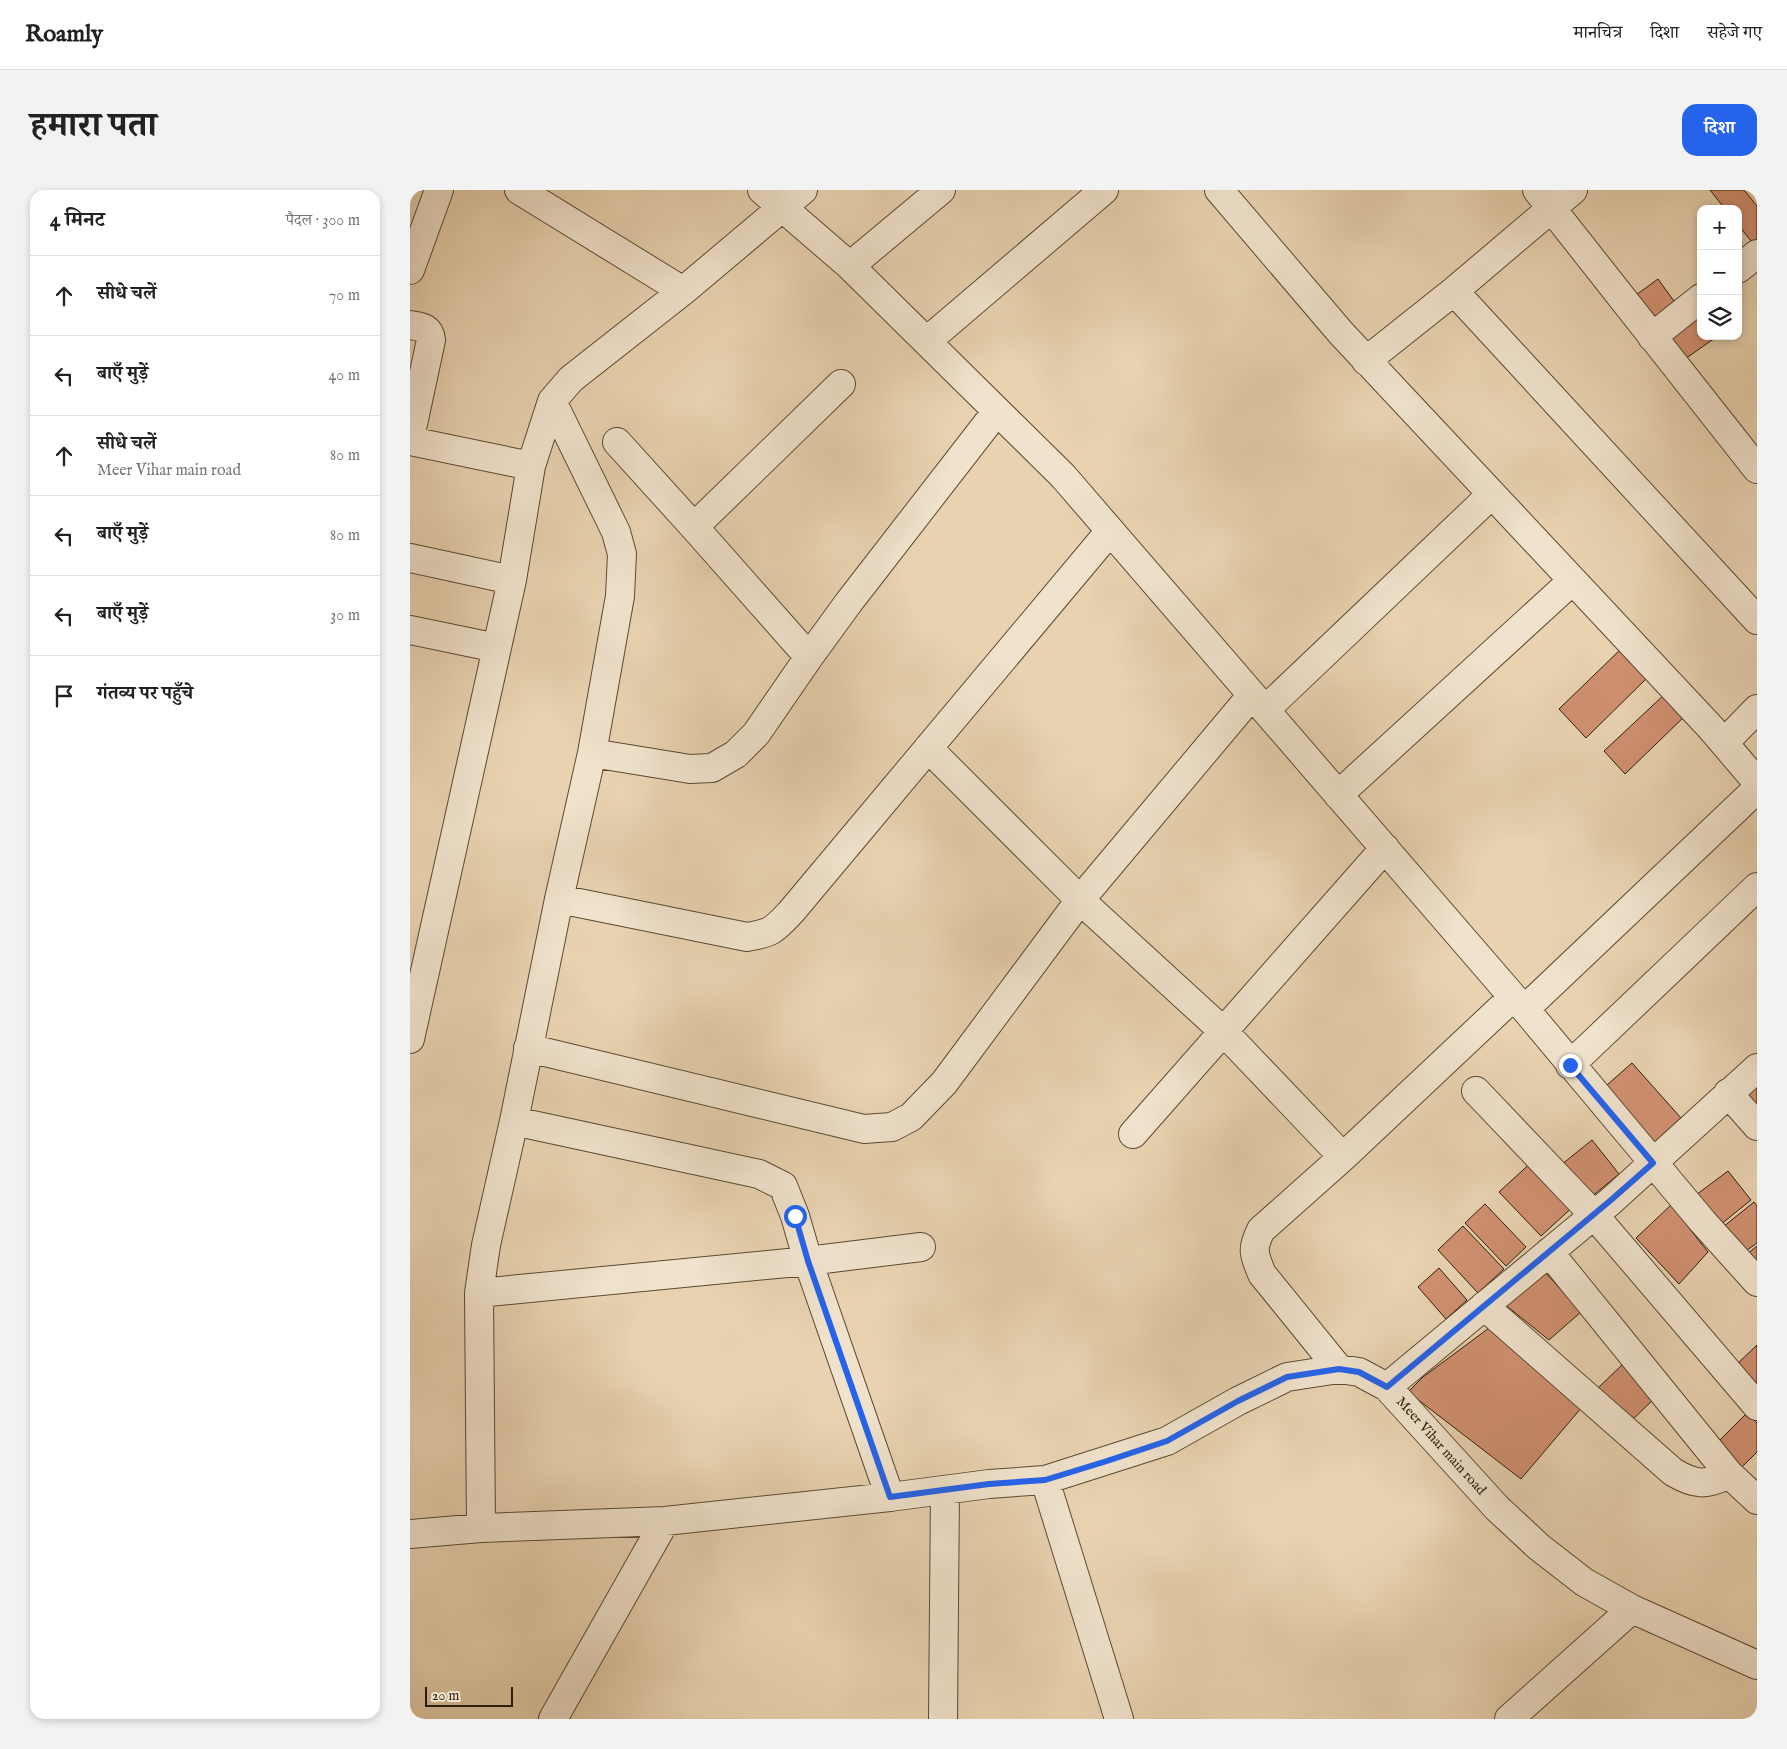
<!DOCTYPE html>
<html lang="hi">
<head>
<meta charset="utf-8">
<style>
	:root { --surface:#fff; --page:#f2f2f2; --text:#222; --muted:#767676; --line:#e0e0e0; --accent:#2563eb }
	body { margin:0; font-family:"IM FELL English","Noto Serif Devanagari",serif; background:var(--page); color:var(--text) }
	.controls { position:absolute; right:15px; top:15px; display:grid; overflow:hidden; border-radius:10px; box-shadow:0 2px 8px #0003 }
	.controls button { width:45px; height:45px; display:grid; place-items:center; padding:0; border:0; border-bottom:1px solid var(--line); background:var(--surface); color:var(--text); font:25px sans-serif }
	.scale { position:absolute; left:15px; bottom:12px; width:88px; box-sizing:border-box; padding-left:5px; border:2px solid #2c1d09; border-top:0; font-size:14px; line-height:18px; white-space:nowrap; color:#2c1d09; -webkit-text-stroke:4px #f0e2cc; paint-order:stroke }
	.stop { position:absolute; width:15px; height:15px; margin:-11px; border:4px solid #2563eb; border-radius:50%; background:#fff }
	.stop.end { background:#2563eb; border-color:#fff; box-shadow:0 1px 5px #0008 }
	.list { margin:0; padding:0; list-style:none }
	h2 { display:flex; justify-content:space-between; align-items:center; height:65px; margin:0; padding:0 20px; font-size:21px }
	h2 small { font-size:16px; font-weight:400; color:var(--muted) }
	.list li { display:grid; grid-template-columns:32px 1fr auto; gap:15px; align-items:center; box-sizing:border-box; height:80px; padding:0 20px; border-top:1px solid var(--line) }
	.list b { display:block; font-size:19px; white-space:nowrap }
	.list p { margin:0; font-size:16px; white-space:nowrap; color:var(--muted) }
	.list em { font-size:16px; font-style:normal; color:var(--muted) }
	.icon { flex:none; width:28px; height:28px; fill:none; stroke:currentColor; stroke-width:2; stroke-linecap:round; stroke-linejoin:round }
	.map { position:relative; flex:none; width:1347px; height:1529px; overflow:hidden; border-radius:15px }
	header { display:flex; align-items:center; gap:30px; box-sizing:border-box; height:70px; padding:0 25px; background:var(--surface); border-bottom:1px solid var(--line) }
	header strong { font-size:24px }
	nav { display:flex; gap:28px; margin-inline-start:auto; font-size:18px }
	.intro { display:flex; align-items:center; justify-content:space-between; box-sizing:border-box; height:120px; padding:0 30px }
	h1 { margin:0; font-size:35px }
	.button { padding:12px 22px; border-radius:15px; background:var(--accent); color:#fff; font-size:18px; font-weight:700 }
	main { display:flex; gap:30px; padding:0 30px }
	aside { flex:1; background:var(--surface); border-radius:15px; box-shadow:0 2px 8px #0003 }
	.map>svg:first-child { display:block }
	.building { fill:#d09071; stroke:#2c1d09 }
	.lines { fill:none; stroke-linecap:round; stroke-linejoin:round }
	.minor-casing { stroke:#5b4a33; stroke-width:30 }
	.minor { stroke:#f0e2cc; stroke-width:28 }
	.route { stroke:#2563eb; stroke-width:6 }
	.labels { text-anchor:middle; dominant-baseline:central; stroke-width:4; stroke-linejoin:round; paint-order:stroke }
	.street-label { font-size:14px; fill:#2c1d09; stroke:#f0e2cc }
</style>
</head>
<body>
<header>
<strong>Roamly</strong>
<nav><a>मानचित्र</a><a>दिशा</a><a>सहेजे गए</a></nav>
</header>
<div class="intro"><h1>हमारा पता</h1><a class="button">दिशा</a></div>
<main>
<aside>
<h2>4 मिनट<small>पैदल · 300 m</small></h2>
<ul class="list">
<li><svg class="icon" aria-label="ahead" viewBox="0 0 24 24"><path d="M12 20V5M6 11l6-6 6 6"/></svg><div><b>सीधे चलें</b></div><em>70 m</em></li>
<li><svg class="icon" aria-label="left" viewBox="0 0 24 24"><path d="M17 20v-9H6M10 6l-5 5 5 5"/></svg><div><b>बाएँ मुड़ें</b></div><em>40 m</em></li>
<li><svg class="icon" aria-label="ahead" viewBox="0 0 24 24"><path d="M12 20V5M6 11l6-6 6 6"/></svg><div><b>सीधे चलें</b><p>Meer Vihar main road</p></div><em>80 m</em></li>
<li><svg class="icon" aria-label="left" viewBox="0 0 24 24"><path d="M17 20v-9H6M10 6l-5 5 5 5"/></svg><div><b>बाएँ मुड़ें</b></div><em>80 m</em></li>
<li><svg class="icon" aria-label="left" viewBox="0 0 24 24"><path d="M17 20v-9H6M10 6l-5 5 5 5"/></svg><div><b>बाएँ मुड़ें</b></div><em>30 m</em></li>
<li><svg class="icon" aria-label="arrive" viewBox="0 0 24 24"><path d="M6 21V4h12l-3 4 3 4H6"/></svg><div><b>गंतव्य पर पहुँचे</b></div></li>
</ul>
</aside>
<div class="map">
<svg width="1347" height="1529" viewBox="0 0 1347 1529">
	<rect width="100%" height="100%" fill="#e8d2b0"/>
	<filter id="stains"><feTurbulence type="fractalNoise" baseFrequency=".004" numOctaves="4"/><feColorMatrix values="0 0 0 0 .2 0 0 0 0 .09 0 0 0 0 .02 0 0 0 .5 -.17"/></filter>
	<radialGradient id="worn" r=".72"><stop offset=".6" stop-color="#630" stop-opacity="0"/><stop offset="1" stop-color="#630" stop-opacity=".3"/></radialGradient>
	<path class="building" d="M 1300,0 L 1334,0 L 1347,16 L 1347,49 L 1342,52 L 1328,35 L 1328,19 L 1315,19 Z
		M 1248,89 L 1269,118 L 1240,139 L 1219,110 Z
		M 1291,120 L 1291,146 L 1308,146 L 1272,171 L 1253,143 Z
		M 1212,458 L 1239,486 L 1176,548 L 1149,519 Z
		M 1256,503 L 1276,525 L 1215,584 L 1194,561 Z
		M 1222,873 L 1271,928 L 1239,957 L 1189,902 Z
		M 1347,887 L 1347,932 L 1325,907 Z
		M 1182,950 L 1209,984 L 1174,1013 L 1146,979 Z
		M 1125,969 L 1166,1014 L 1131,1046 L 1089,1002 Z
		M 1318,981 L 1341,1010 L 1310,1035 L 1286,1005 Z
		M 1344,1012 L 1347,1016 L 1347,1053 L 1333,1063 L 1313,1037 Z
		M 1075,1014 L 1116,1057 L 1096,1076 L 1055,1033 Z
		M 1261,1015 L 1298,1062 L 1269,1094 L 1226,1048 Z
		M 1053,1036 L 1094,1079 L 1068,1103 L 1028,1060 Z
		M 1347,1056 L 1347,1080 L 1335,1066 Z
		M 1127,1073 L 1171,1122 L 1139,1150 L 1088,1109 Z
		M 1029,1078 L 1057,1110 L 1036,1129 L 1008,1097 Z
		M 1079,1138 L 1172,1217 L 1111,1289 L 998,1202 L 1013,1187 Z
		M 1347,1155 L 1347,1201 L 1324,1177 Z
		M 1217,1170 L 1249,1204 L 1219,1233 L 1187,1199 Z
		M 1337,1223 L 1347,1233 L 1347,1262 L 1329,1280 L 1305,1255 Z"/>
	<g class="lines">
		<defs>
			<path id="minor" d="M 109,0 L 273,101
				M 352,0 L 440,76 L 653,286 L 1103,807 L 1115,819 L 1293,1032 L 1347,1092
				M 809,0 L 931,143 L 1301,538 L 1347,592
				M 1127,0 L 1347,279
				M 440,76 L 531,0
				M 1328,79 L 1347,64
				M 0,80 L 29,0
				M 1044,101 L 1347,430
				M 0,135 C 11,137 20,137 21,150 L 0,248
				M 1242,147 L 1291,108
				M 517,151 L 694,0
				M 956,171 L 1044,101 L 1163,0
				M 0,251 L 121,276
				M 207,252 L 284,337 L 399,467
				M 284,337 L 431,194
				M 0,368 L 102,390
				M 0,440 L 87,458
				M 855,520 L 1081,305
				M 1314,553 L 1347,519
				M 518,558 L 670,710 L 813,841 L 933,967
				M 182,563 L 280,579 L 302,578 L 326,564 L 346,544 L 399,467 L 439,412 L 587,221
				M 928,605 L 1162,391
				M 149,709 L 337,747 C 362,743 364,740 381,722 L 700,341
				M 1115,819 L 1347,599
				M 0,849 L 102,390 L 121,276 L 142,211 L 161,189 L 273,101 L 393,0
				M 118,858 L 454,939 L 482,937 L 501,927 L 534,893 L 670,710 L 842,505
				M 1160,875 L 1347,697
				M 1066,901 L 1184,1025 L 1347,1216
				M 1318,903 L 1347,936
				M 104,931 L 349,984 L 373,996 L 385,1026 L 398,1071 L 480,1307
				M 723,944 L 975,658
				M 1139,1062 L 1319,1284 L 1347,1310
				M 69,1103 L 398,1071 L 511,1057
				M 1074,1116 L 1263,1282 C 1285,1295 1296,1296 1319,1284
				M 929,1179 L 852,1084 C 844,1064 841,1060 851,1040 L 933,967 L 1103,807
				M 977,1197 L 1201,1011 L 1347,878
				M 635,1290 L 709,1529
				M 71,1338 L 69,1103 L 76,1055 L 104,931 L 149,709 L 182,563 L 210,406 L 212,364 L 206,342 L 142,211
				M 0,1344 L 71,1338 L 255,1331 L 480,1307 L 579,1294 L 635,1290 L 757,1251 L 828,1211 L 877,1187 L 929,1179 L 949,1182 L 977,1197 L 1087,1318 L 1129,1357 L 1174,1392 L 1222,1419 L 1347,1475
				M 143,1529 L 255,1331
				M 533,1529 L 535,1300
				M 1099,1529 L 1222,1419"/>
		</defs>
		<use href="#minor" class="minor-casing"/>
		<use href="#minor" class="minor"/>
	</g>
	<g class="lines">
		<path class="route" d="M 385,1026 L 398,1071 L 480,1307 L 579,1294 L 635,1290 L 697,1271 L 757,1251 L 828,1211 L 877,1187 L 929,1179 L 949,1182 L 977,1197 L 1201,1010 L 1243,973 L 1160,875"/>
	</g>
	<g class="labels">
		<g class="street-label">
			<text transform="translate(1031 1256) rotate(48)">Meer Vihar main road</text>
		</g>
	</g>
	<rect width="100%" height="100%" filter="url(#stains)"/>
	<rect width="100%" height="100%" fill="url(#worn)"/>
</svg>
<div class="controls">
<button>+</button>
<button>−</button>
<button><svg class="icon" aria-label="layers" viewBox="0 0 24 24"><path d="M12 4l9 5-9 5-9-5zM3 14l9 5 9-5"/></svg></button>
</div>
<div class="scale">20 m</div>
<div class="stop" style="left:385px;top:1026px"></div>
<div class="stop end" style="left:1160px;top:875px"></div>
</div>
</main>
</body>
</html>
